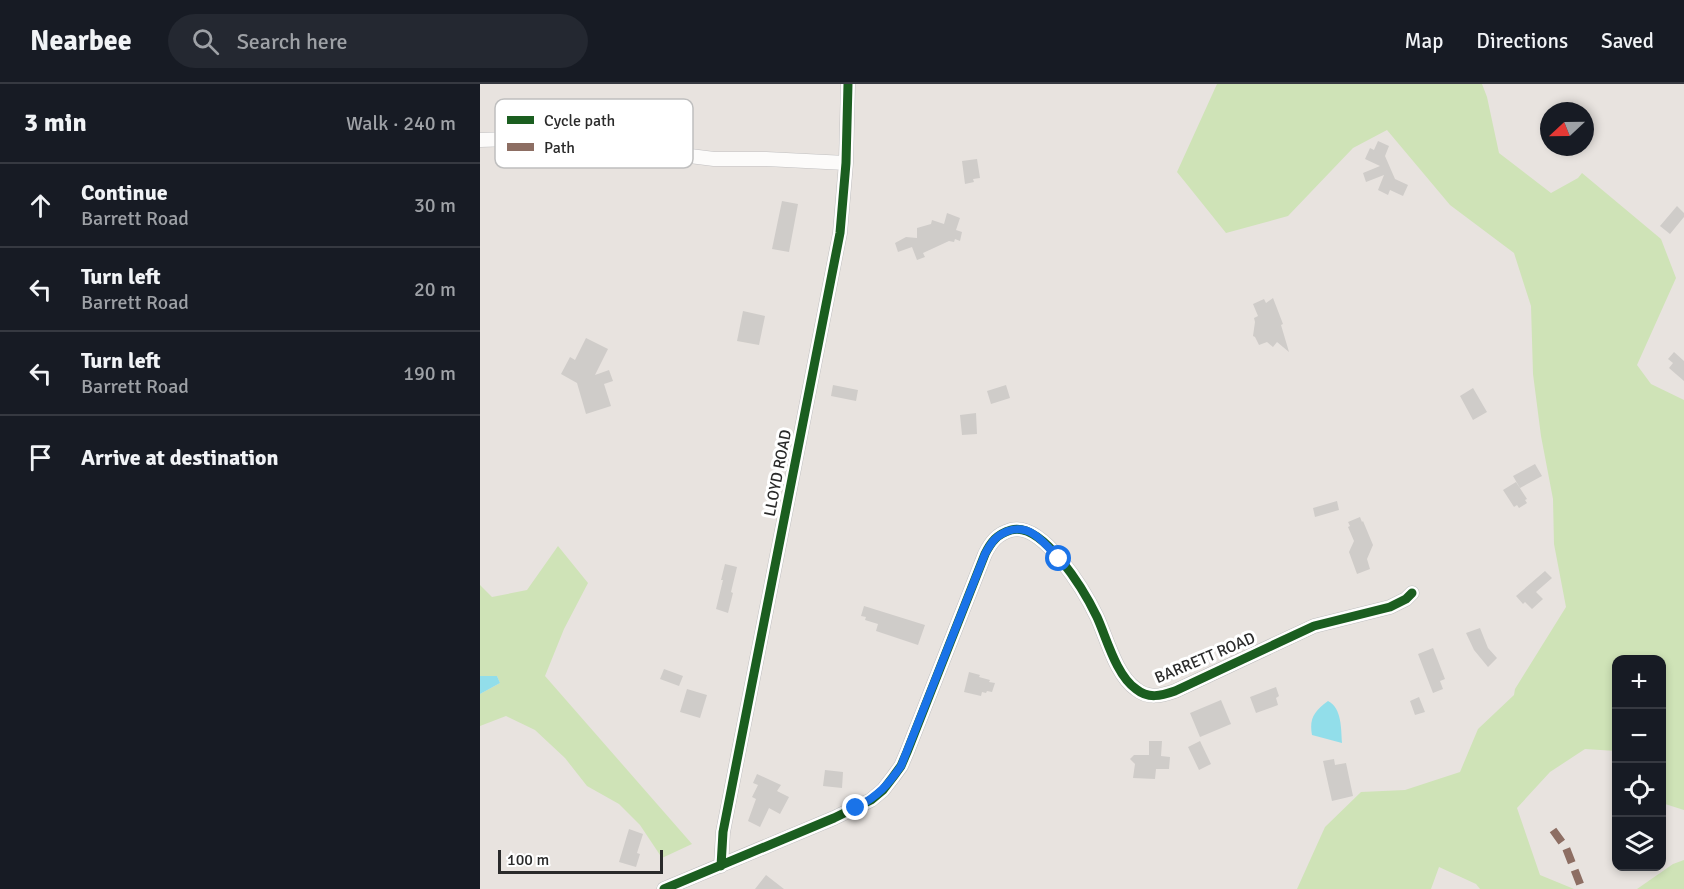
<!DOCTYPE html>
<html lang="en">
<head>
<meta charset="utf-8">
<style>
	:root { --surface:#171b24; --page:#242831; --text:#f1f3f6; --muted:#9ea1a6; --line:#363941 }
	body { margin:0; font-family:Signika,sans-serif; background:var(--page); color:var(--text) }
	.controls { position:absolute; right:18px; bottom:18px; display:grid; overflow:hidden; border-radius:12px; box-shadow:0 3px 9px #0003 }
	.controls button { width:54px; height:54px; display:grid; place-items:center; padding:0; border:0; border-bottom:2px solid var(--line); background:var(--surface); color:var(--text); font:30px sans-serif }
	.compass { position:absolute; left:1060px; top:18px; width:54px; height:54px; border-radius:50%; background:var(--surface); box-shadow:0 3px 9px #0003; rotate:248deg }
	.scale { position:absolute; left:18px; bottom:15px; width:165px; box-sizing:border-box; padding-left:6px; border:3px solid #2a2a2a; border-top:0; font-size:16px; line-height:21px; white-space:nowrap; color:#2a2a2a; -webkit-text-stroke:4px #fff; paint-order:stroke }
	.stop { position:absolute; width:18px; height:18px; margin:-14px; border:4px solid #1a73e8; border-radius:50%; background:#fff }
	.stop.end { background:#1a73e8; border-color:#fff; box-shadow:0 2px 6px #0008 }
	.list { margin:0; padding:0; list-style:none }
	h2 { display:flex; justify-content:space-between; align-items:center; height:78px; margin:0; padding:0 24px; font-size:26px }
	h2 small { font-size:20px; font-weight:400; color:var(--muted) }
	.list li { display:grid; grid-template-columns:39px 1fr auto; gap:18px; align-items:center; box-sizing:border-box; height:84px; padding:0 24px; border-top:2px solid var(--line) }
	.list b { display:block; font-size:22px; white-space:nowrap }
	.list p { margin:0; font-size:20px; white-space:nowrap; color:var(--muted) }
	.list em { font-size:20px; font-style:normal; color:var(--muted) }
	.icon { flex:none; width:33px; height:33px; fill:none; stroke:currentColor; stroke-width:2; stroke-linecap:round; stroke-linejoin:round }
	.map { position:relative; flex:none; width:1204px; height:805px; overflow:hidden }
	header { display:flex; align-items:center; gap:36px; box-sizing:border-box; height:84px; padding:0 30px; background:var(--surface); border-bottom:2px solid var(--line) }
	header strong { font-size:28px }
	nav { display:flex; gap:33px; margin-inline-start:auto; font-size:21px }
	.search { width:420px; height:54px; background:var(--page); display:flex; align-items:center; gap:15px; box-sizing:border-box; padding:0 21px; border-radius:33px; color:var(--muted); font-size:22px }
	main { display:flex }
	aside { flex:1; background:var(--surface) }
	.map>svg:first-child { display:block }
	.green { fill:#cfe3b7 }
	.water { fill:#92deea }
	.building { fill:#cfccc9 }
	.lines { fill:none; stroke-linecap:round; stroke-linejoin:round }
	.minor-casing { stroke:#c1c0c1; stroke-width:15 }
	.minor { stroke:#fcfbfa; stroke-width:14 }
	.quiet { stroke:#8d6e63; stroke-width:8; stroke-dasharray:15 8; stroke-linecap:butt }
	.cycleway-casing { stroke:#fff; stroke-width:13 }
	.cycleway { stroke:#1b5e20; stroke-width:9 }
	.route { stroke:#1a73e8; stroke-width:8 }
	.labels { text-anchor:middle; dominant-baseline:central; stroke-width:6; stroke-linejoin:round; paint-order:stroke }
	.street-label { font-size:16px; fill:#2a2a2a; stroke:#fff }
	.key { fill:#fff; stroke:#bfbfbf; stroke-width:1.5 }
	.key-label { font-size:16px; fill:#2a2a2a }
</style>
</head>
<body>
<header>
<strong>Nearbee</strong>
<div class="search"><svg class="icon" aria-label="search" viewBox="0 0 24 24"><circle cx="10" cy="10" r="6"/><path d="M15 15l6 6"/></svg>Search here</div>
<nav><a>Map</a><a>Directions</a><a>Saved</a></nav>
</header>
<main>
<aside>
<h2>3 min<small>Walk · 240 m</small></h2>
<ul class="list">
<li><svg class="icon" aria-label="ahead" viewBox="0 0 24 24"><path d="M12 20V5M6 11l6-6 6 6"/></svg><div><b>Continue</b><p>Barrett Road</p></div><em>30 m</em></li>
<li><svg class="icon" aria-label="left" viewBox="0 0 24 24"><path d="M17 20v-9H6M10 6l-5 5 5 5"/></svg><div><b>Turn left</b><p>Barrett Road</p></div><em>20 m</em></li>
<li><svg class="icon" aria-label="left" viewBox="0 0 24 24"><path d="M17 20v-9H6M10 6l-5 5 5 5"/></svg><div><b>Turn left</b><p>Barrett Road</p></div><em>190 m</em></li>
<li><svg class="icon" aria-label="arrive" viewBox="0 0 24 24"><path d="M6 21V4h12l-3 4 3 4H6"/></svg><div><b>Arrive at destination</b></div></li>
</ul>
</aside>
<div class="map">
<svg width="1204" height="805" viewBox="0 0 1204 805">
	<rect width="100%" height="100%" fill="#e8e3df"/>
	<path class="green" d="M 737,0 L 1002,0 L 1007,13 L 1019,69 L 1071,109 L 1098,94 L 1102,89 L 1181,155 L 1196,194 L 1157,281 L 1171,300 L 1204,316 L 1204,726 L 1185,720 L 1182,714 L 1182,576 L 1136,576 L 1136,667 L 1105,665 L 1070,688 L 1037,724 L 1060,791 L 1094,805 L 1000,805 L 996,800 L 959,783 L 951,805 L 817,805 L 845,743 L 881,708 L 925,706 L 980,688 L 998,645 L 1034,611 L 1035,605 L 1086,523 L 1074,460 L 1073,415 L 1061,352 L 1053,290 L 1051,222 L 1034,169 L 970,121 L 907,46 L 873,64 L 808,132 L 746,149 L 697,88 Z
		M 78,462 L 108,499 L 84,545 L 65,592 L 212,760 L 182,774 L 160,741 L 139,720 L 107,702 L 85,674 L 55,646 L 26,632 L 0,642 L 0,610 L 20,599 L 17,592 L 0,592 L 0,501 L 12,513 L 47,506 Z
		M 1204,776 L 1204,805 L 1157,805 L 1193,780 Z"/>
	<path class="water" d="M 0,592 L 17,592 L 20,599 L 0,610 Z
		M 848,617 C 862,624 861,645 862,659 L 832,651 C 829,635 834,627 848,617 Z"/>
	<path class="building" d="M 898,57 L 909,62 L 905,72 L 915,95 L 928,101 L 923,112 L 910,106 L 908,111 L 898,106 L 904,91 L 886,98 L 883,89 L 900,82 L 885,75 L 890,64 L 894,66 Z
		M 497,75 L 500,94 L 493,95 L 494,98 L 485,100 L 482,77 Z
		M 302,117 L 318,120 L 309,168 L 292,165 Z
		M 1197,122 L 1204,129 L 1204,133 L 1190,150 L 1180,142 Z
		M 467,129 L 480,134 L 476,146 L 482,148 L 480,157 L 475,155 L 474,158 L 469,157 L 443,169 L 445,173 L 437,176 L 432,163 L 418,168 L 415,159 L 426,153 L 437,154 L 437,144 L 451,140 L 452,136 L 464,140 Z
		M 793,214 L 803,240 L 801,241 L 809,268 L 797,258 L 793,263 L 787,258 L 779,261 L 775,253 L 773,252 L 775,238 L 774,234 L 778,232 L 773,220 L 784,215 L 786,219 Z
		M 263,227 L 285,232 L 279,261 L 257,257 Z
		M 106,254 L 128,265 L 115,291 L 129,286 L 133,297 L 124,300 L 131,322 L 106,330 L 97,299 L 81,290 L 90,273 L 95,276 Z
		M 1194,268 L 1204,277 L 1204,297 L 1189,284 L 1193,279 L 1188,275 Z
		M 353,301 L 378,306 L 376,317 L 351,312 Z
		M 526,301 L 530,314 L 511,320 L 507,307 Z
		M 993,304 L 1007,328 L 993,336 L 980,312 Z
		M 496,329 L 497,350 L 482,351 L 480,331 Z
		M 1055,380 L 1062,392 L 1040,404 L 1033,392 Z
		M 1036,398 L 1047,415 L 1045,416 L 1047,419 L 1039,424 L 1037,421 L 1034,423 L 1023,406 Z
		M 857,417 L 859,426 L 835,433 L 833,424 Z
		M 880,433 L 882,438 L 883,437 L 893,461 L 887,475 L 890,485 L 877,490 L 869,468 L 874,457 L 868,443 L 870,442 L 868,438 Z
		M 245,480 L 257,483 L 251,508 L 253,509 L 248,529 L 236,525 L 243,496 L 241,496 Z
		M 1065,487 L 1072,494 L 1056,508 L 1063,515 L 1052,525 L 1045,518 L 1043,520 L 1036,512 Z
		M 384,522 L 445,541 L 438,561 L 396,547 L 398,540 L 385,536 L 386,533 L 381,532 Z
		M 1000,544 L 1008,564 L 1017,574 L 1008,583 L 994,566 L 986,549 Z
		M 953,564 L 965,595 L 960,597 L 963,605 L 953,609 L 938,570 Z
		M 184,585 L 203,592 L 199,602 L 180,595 Z
		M 489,588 L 500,591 L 499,593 L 510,596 L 509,598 L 515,599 L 512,608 L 507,607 L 506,609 L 502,608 L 501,612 L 484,608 Z
		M 796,603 L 799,612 L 796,614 L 798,621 L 776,629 L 770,613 Z
		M 207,605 L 227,611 L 220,634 L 200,628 Z
		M 939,613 L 945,628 L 935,631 L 930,617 Z
		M 741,616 L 751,640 L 720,653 L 710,629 Z
		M 669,657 L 682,657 L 681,672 L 690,673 L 689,685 L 676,685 L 675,695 L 653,694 L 655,680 L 650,675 L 654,671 L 669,671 Z
		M 720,657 L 731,680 L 719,686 L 708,663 Z
		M 854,675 L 855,681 L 866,679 L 873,712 L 852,717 L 843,677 Z
		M 345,686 L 363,688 L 362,704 L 343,702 Z
		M 277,690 L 301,701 L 297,707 L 309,713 L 300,730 L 289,724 L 280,743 L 268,737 L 276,715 L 272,713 L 278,701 L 273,699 Z
		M 149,745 L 163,750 L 157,769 L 160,770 L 156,783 L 139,778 Z
		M 286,791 L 304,805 L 275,805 Z"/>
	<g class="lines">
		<defs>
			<path id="minor" d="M 0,56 L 66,54 L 234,75 L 286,75 L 366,79
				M 241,782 L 243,748 L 360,149 L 366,79 L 368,0
				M 184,805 L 354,734 L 391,716 L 403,706 L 413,693 L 421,682 L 427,668 L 505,470 C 511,458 517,450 531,446 C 563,437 605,508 617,533 C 627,555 636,591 656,605 C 668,615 681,612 695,607 L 834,542 L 910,523 L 926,515 L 932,509"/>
		</defs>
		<use href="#minor" class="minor-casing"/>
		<use href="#minor" class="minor"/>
		<path class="quiet" d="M 1073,746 L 1086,764 L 1102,805"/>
		<defs>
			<path id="cycleway" d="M 241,782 L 243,748 L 360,149 L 366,79 L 368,0
				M 184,805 L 354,734 L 391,716 L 403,706 L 413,693 L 421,682 L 427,668 L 505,470 C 511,458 517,450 531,446 C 563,437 605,508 617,533 C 627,555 636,591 656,605 C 668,615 681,612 695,607 L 834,542 L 910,523 L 926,515 L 932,509"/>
		</defs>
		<use href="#cycleway" class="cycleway-casing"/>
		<use href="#cycleway" class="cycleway"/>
	</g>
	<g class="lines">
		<path class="route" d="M 376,724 C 399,711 407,702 421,682 L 505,470 C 511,459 515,452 528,447 C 551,439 565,460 579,475"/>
	</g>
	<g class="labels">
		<g class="street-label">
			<text transform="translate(298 389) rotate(-79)">LLOYD ROAD</text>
			<text transform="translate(725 574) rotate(-23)">BARRETT ROAD</text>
		</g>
	</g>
	<rect x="15" y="15" width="198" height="69" rx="9" class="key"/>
	<rect x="27" y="32" width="27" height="8" fill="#1b5e20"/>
	<rect x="27" y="59" width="27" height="8" fill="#8d6e63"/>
	<g class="key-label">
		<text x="64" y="42">Cycle path</text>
		<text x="64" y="69">Path</text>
	</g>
</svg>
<div class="controls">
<button>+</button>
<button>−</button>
<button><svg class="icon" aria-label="locate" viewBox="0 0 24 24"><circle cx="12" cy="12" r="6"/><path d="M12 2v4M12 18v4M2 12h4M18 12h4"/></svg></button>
<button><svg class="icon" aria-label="layers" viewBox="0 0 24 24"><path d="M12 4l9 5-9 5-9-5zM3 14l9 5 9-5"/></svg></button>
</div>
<svg class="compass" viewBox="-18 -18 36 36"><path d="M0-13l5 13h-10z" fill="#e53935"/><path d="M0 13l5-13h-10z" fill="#9ea1a6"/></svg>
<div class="scale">100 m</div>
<div class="stop" style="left:579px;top:475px"></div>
<div class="stop end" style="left:376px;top:724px"></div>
</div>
</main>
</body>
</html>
